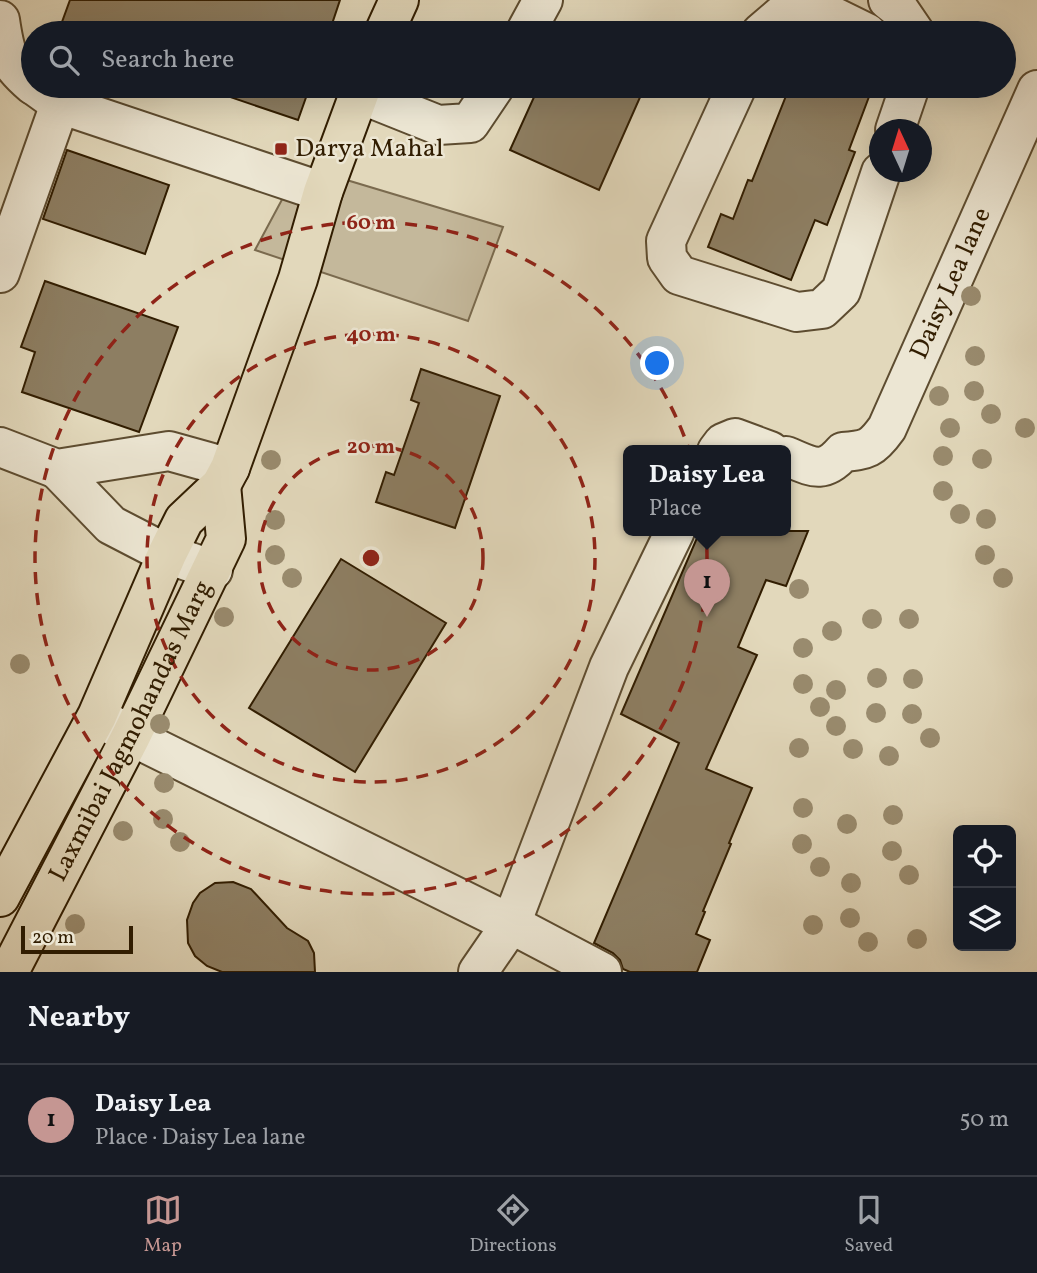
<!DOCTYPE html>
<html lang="en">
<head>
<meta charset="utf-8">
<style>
	:root { --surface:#171b24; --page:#20242c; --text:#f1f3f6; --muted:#9ea1a6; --line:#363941; --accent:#c59692 }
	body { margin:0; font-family:Vollkorn,serif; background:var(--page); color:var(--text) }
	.controls { position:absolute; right:21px; bottom:21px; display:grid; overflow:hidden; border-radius:10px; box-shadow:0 7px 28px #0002 }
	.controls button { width:63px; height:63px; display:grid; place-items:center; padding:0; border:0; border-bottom:2px solid var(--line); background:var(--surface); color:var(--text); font:35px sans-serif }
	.compass { position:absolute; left:869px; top:119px; width:63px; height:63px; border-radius:50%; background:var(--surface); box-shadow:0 7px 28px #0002; rotate:356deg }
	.scale { position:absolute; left:21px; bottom:18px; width:112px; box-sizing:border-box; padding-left:7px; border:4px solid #311d01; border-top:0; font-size:19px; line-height:24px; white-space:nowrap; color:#311d01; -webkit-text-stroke:5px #ece6d3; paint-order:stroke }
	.you { position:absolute; left:658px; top:364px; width:24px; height:24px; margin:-18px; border:5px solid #fff; border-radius:50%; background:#1a73e8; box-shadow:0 0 0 10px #1a73e833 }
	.badge { display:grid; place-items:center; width:46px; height:46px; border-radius:50%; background:var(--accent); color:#111; font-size:23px; font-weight:700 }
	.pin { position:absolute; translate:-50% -58px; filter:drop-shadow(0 2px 4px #0008) }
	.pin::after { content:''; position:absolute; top:37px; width:24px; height:21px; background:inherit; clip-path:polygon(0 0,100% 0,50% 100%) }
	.popup { position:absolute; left:623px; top:445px; width:168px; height:91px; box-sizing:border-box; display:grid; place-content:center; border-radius:10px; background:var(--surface); filter:drop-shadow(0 2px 5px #0005); font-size:23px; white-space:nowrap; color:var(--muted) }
	.popup b { font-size:26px; color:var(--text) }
	.popup::after { content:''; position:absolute; left:50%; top:100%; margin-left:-14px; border:14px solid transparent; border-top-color:var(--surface) }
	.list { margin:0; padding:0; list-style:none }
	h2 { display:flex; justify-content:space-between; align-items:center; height:91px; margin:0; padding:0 28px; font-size:30px }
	h2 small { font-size:23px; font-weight:400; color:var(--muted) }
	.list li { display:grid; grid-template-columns:46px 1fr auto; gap:21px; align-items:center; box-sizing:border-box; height:112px; padding:0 28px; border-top:2px solid var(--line) }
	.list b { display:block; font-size:26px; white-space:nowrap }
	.list p { margin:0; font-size:23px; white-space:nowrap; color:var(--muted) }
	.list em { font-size:23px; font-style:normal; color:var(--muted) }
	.icon { flex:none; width:38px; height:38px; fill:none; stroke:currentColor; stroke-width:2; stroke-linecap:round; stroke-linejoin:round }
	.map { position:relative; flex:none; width:1037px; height:972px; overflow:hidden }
	.search { position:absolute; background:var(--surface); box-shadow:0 7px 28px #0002; left:21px; right:21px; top:21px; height:77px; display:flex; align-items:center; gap:18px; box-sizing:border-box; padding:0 24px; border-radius:38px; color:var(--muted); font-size:26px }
	.sheet { height:203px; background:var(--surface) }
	nav { display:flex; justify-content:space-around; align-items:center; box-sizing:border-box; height:98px; border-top:2px solid var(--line); background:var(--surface); font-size:19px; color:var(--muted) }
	nav a { display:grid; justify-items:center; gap:4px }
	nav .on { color:var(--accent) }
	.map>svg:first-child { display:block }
	.green { fill:#c4b89b; stroke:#7a6a4e; stroke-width:2 }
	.building { fill:#8d7e62; stroke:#311d01; stroke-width:2 }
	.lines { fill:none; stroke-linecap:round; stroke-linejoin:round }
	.minor-casing { stroke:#5d4c30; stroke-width:42 }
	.major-casing { stroke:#311d01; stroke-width:42 }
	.minor { stroke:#ece6d3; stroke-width:38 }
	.major { stroke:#e2d8bb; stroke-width:38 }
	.tree { fill:#998b6e }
	.ring { fill:none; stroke:#8f2418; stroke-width:3.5; stroke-dasharray:12 9 }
	.poi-dot { fill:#8f2418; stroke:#ece6d3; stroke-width:2.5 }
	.labels { text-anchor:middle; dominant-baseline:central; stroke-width:5; stroke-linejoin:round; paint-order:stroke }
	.poi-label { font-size:26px; fill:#311d01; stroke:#ece6d3; text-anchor:start }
	.street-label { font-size:26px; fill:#311d01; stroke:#ece6d3 }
	.centre { fill:#8f2418; stroke:#ece6d3; stroke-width:3.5 }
	.ring-label { font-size:21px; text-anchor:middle; font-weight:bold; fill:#8f2418; stroke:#ece6d3; stroke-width:5; stroke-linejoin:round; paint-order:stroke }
</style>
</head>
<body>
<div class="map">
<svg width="1037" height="972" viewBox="0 0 1037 972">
	<rect width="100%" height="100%" fill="#e2d8bb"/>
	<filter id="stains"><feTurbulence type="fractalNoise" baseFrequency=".00286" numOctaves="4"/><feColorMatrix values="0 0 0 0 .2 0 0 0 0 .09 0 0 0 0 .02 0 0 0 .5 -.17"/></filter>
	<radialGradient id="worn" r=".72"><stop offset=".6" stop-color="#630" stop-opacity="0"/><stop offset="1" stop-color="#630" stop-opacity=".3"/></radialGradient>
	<path class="green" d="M 300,166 L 503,227 L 468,321 L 255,250 Z"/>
	<path class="building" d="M 70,0 L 340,0 L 329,33 L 58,33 Z
		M 232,86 L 310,86 L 298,120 L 230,97 L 234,86 Z
		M 539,86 L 645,86 L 599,190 L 510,150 Z
		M 790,86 L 873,86 L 849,150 L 855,152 L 827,225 L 815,220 L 791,280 L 708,247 L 721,214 L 733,219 L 748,180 L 752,181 Z
		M 67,150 L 169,185 L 145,254 L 43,219 Z
		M 45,281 L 178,327 L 139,432 L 22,392 L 35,352 L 21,347 Z
		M 421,369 L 500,396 L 455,528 L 376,502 L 386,472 L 394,475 L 419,403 L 411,400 Z
		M 700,531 L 808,531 L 786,586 L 766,580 L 738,647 L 757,655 L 706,769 L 752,788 L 729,843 L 731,844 L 703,911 L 705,912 L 696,934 L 710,940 L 697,972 L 630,972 L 623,969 L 620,960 L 613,953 L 594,943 L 679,743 L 621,714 Z
		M 341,559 L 446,623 L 355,772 L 249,708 Z
		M 233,882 L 251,889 L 287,928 L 308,941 L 314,953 L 315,972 L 222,972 L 207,966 L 195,956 L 188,943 L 187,920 L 193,903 L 200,893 L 215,883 Z"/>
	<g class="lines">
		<defs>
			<g id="minor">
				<path d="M 888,0 L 898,8 L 915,33"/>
				<path d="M 0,20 C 5,54 7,63 33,85"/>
				<path d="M 525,33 L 543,0"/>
				<path d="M 761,33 L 783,14 L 822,11 L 867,33"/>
				<path d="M 35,86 L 60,104 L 323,192"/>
				<path d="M 737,86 L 666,241 L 667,258 L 679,275 L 797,312 L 822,309 L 841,291 L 881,172"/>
				<path d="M 358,93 L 438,125 L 470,123 L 495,86"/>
				<path d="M 895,130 L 910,86"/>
				<path d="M 0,273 L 60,104"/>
				<path d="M 0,447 L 57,469 L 169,451 L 230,468"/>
				<path d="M 717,451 L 723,443 L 735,438 L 770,451"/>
				<path id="s1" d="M 786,456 C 811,466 822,476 843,452 C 867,450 872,449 887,428 L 1037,90"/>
				<path d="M 57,469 L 111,525 L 167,554 L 213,570"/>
				<path d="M 102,719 L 131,736 L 511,924 L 602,972"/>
				<path d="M 478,972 L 511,924 L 609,667 L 675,531"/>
			</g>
			<g id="major">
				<path d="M 384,33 L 399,0"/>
				<path d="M 0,897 L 97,716 L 167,554 L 184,520 L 221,485 L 230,468 L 298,279 L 323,192 L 362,86"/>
				<path id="s2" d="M 9,972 L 131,736 L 226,539 L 221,485"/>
			</g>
		</defs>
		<use href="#minor" class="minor-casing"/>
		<use href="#major" class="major-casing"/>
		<use href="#minor" class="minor"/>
		<use href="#major" class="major"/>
	</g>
	<g class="tree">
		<circle cx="971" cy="296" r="10"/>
		<circle cx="975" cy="356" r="10"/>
		<circle cx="974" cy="391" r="10"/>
		<circle cx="939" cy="396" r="10"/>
		<circle cx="991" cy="414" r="10"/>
		<circle cx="950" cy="428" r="10"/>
		<circle cx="1025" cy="428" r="10"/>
		<circle cx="943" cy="456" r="10"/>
		<circle cx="982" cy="459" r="10"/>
		<circle cx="271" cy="460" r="10"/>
		<circle cx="943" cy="491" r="10"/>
		<circle cx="960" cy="514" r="10"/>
		<circle cx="986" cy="519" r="10"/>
		<circle cx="275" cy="520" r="10"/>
		<circle cx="275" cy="555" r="10"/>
		<circle cx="985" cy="555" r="10"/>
		<circle cx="292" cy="578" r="10"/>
		<circle cx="1003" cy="578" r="10"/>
		<circle cx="799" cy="589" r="10"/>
		<circle cx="224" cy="617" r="10"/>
		<circle cx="872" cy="619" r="10"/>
		<circle cx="909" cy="619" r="10"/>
		<circle cx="832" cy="631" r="10"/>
		<circle cx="803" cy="648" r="10"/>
		<circle cx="20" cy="664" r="10"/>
		<circle cx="877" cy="678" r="10"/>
		<circle cx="913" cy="679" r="10"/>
		<circle cx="803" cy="684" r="10"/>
		<circle cx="836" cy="690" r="10"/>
		<circle cx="820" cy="707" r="10"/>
		<circle cx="876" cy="713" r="10"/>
		<circle cx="912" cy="714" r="10"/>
		<circle cx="160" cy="724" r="10"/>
		<circle cx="836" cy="726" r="10"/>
		<circle cx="930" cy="738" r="10"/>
		<circle cx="799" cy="748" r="10"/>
		<circle cx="853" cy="749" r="10"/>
		<circle cx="889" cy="756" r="10"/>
		<circle cx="164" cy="783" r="10"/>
		<circle cx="803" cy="808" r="10"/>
		<circle cx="893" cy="815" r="10"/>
		<circle cx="163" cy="819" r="10"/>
		<circle cx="847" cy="824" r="10"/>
		<circle cx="123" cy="831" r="10"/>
		<circle cx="180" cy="842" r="10"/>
		<circle cx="802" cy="844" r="10"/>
		<circle cx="892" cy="851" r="10"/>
		<circle cx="820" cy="867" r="10"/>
		<circle cx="909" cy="875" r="10"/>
		<circle cx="851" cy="883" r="10"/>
		<circle cx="850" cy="918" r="10"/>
		<circle cx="75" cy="924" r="10"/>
		<circle cx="813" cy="925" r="10"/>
		<circle cx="917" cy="939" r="10"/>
		<circle cx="868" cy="942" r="10"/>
	</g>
	<g class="ring">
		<circle cx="371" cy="558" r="112"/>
		<circle cx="371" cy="558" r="224"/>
		<circle cx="371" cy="558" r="336"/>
	</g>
	<rect class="poi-dot" x="274" y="142" width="14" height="14" rx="3.5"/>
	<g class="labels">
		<g class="poi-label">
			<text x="295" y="149">Darya Mahal</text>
		</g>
		<g class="street-label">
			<text stroke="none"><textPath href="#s1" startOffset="275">Daisy Lea lane</textPath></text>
			<text stroke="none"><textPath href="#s2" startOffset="270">Laxmibai Jagmohandas Marg</textPath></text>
		</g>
	</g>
	<circle cx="371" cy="558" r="10" class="centre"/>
	<g class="ring-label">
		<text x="371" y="229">60 m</text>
		<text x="371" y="341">40 m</text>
		<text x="371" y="453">20 m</text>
	</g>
	<rect width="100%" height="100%" filter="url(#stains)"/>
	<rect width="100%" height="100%" fill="url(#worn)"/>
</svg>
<div class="controls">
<button><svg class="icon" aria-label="locate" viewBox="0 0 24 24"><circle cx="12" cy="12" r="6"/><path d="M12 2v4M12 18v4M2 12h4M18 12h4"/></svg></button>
<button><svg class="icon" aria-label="layers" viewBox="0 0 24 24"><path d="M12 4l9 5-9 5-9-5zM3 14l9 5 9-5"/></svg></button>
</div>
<svg class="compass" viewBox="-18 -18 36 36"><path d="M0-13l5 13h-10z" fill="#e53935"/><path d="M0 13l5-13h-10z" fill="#9ea1a6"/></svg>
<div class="scale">20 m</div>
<div class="you"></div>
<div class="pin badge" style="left:707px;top:617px">1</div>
<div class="popup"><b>Daisy Lea</b>Place</div>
<div class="search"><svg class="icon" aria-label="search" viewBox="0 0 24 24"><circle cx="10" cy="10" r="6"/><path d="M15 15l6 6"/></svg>Search here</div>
</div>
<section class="sheet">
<h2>Nearby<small></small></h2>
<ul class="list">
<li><span class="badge">1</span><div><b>Daisy Lea</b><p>Place · Daisy Lea lane</p></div><em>50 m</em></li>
</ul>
</section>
<nav>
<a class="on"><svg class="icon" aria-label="map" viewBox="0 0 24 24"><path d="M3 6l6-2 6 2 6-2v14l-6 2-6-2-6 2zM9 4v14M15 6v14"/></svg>Map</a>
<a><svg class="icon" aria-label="directions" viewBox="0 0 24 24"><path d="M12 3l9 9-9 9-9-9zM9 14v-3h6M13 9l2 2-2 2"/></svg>Directions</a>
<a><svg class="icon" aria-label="saved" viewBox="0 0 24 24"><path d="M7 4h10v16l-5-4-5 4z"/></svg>Saved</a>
</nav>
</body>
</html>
